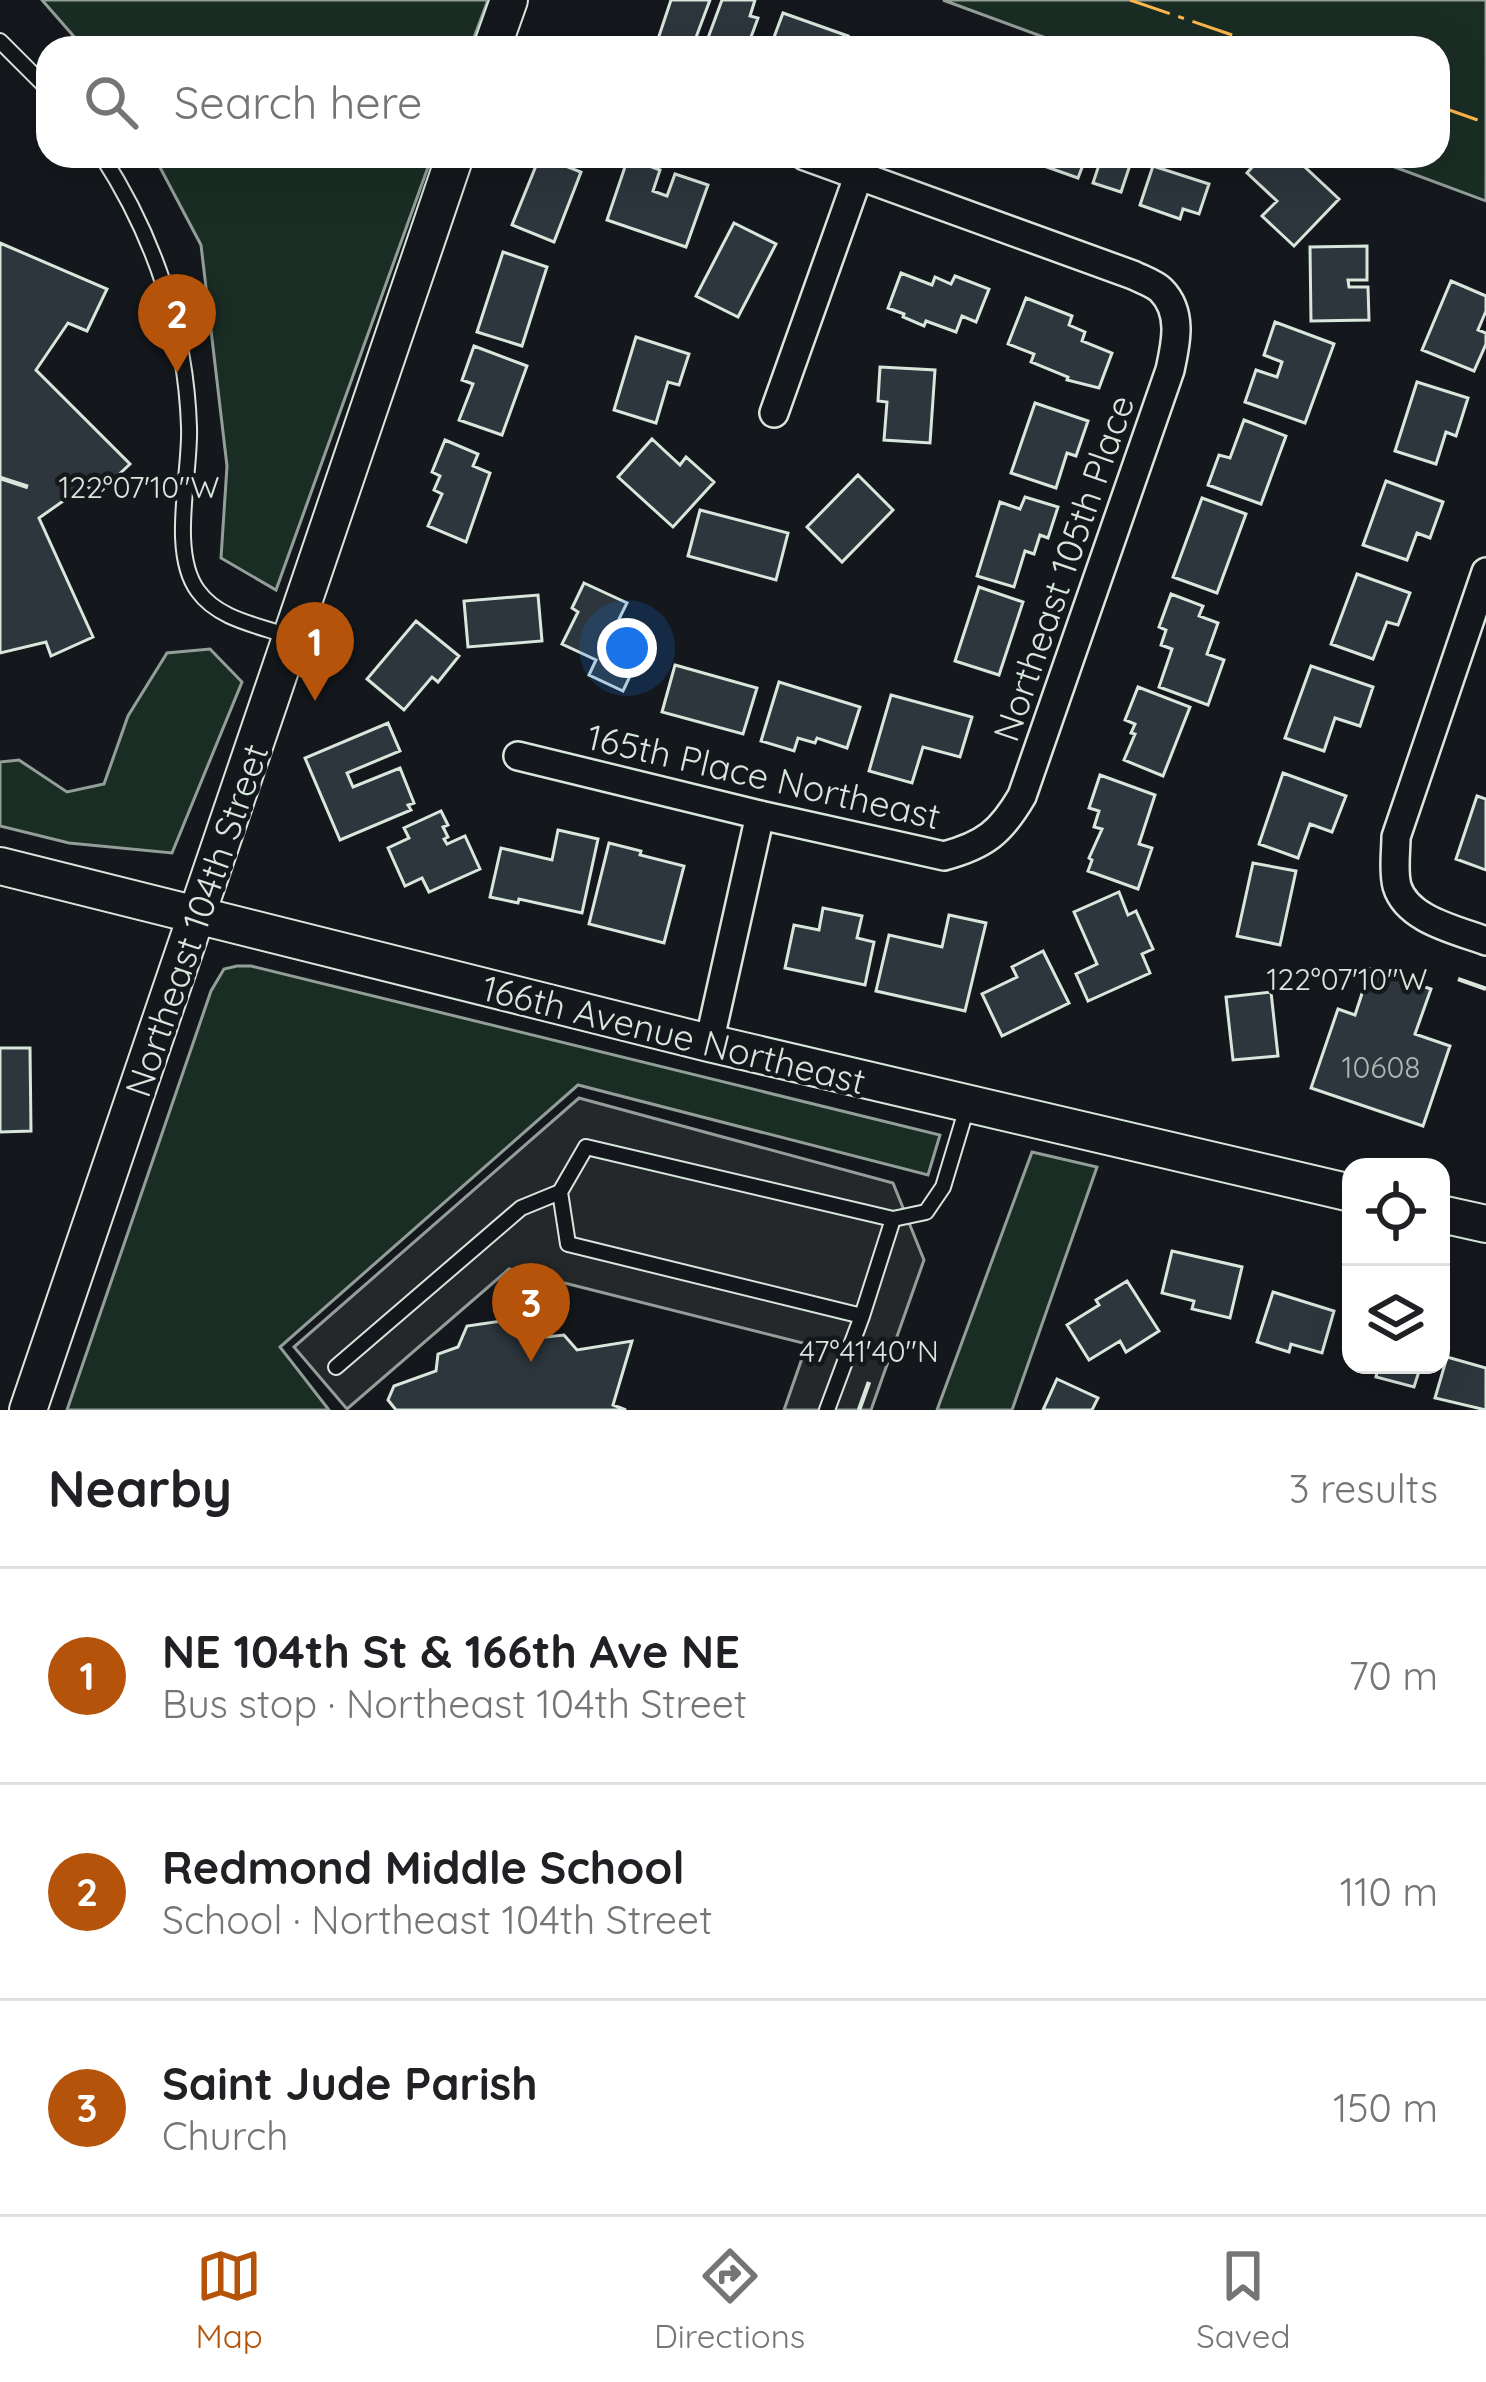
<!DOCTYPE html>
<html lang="en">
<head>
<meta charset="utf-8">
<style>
	:root { --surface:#fff; --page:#f2f2f2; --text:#202124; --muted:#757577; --line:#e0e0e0; --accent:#b45309 }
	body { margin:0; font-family:Quicksand,sans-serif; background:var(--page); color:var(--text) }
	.controls { position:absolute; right:36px; bottom:36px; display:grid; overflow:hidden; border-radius:24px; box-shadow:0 12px 48px #0002 }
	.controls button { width:108px; height:108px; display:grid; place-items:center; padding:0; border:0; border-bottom:3px solid var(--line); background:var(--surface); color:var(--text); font:60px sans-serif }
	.you { position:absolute; left:627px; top:648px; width:42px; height:42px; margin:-30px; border:9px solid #fff; border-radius:50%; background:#1a73e8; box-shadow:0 0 0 18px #1a73e833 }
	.badge { display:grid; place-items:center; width:78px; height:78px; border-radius:50%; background:var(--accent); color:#fff; font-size:39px; font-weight:700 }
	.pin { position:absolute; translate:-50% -99px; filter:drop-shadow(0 3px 6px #0008) }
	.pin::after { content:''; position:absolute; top:63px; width:42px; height:36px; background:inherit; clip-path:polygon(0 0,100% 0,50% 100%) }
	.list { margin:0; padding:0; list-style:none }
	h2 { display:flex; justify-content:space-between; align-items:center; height:156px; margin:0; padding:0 48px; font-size:51px }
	h2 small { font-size:39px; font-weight:400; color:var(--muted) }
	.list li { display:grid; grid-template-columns:78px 1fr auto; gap:36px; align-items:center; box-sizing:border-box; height:216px; padding:0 48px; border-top:3px solid var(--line) }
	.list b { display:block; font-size:45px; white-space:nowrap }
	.list p { margin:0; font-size:39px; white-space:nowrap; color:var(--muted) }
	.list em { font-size:39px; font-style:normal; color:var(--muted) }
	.icon { flex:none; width:66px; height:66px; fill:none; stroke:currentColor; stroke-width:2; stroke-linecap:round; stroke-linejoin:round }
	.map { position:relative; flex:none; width:1486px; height:1410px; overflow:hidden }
	.search { position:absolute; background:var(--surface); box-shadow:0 12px 48px #0002; left:36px; right:36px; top:36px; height:132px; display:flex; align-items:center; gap:30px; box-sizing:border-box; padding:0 42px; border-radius:36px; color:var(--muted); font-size:45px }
	.sheet { height:804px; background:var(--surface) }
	nav { display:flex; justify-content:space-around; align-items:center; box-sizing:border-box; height:168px; border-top:3px solid var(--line); background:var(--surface); font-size:33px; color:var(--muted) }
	nav a { display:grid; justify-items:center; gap:6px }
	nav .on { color:var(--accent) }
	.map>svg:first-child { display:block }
	.green { fill:#1a2d24; stroke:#939e99; stroke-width:3 }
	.parking { fill:#24282b; stroke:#939e99; stroke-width:3 }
	.building { fill:#2c363c; stroke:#d8e6dc; stroke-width:3 }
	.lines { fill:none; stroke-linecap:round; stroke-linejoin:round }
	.service-casing { stroke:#d8e6dc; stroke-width:18 }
	.minor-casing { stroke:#d8e6dc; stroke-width:32 }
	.tertiary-casing { stroke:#d8e6dc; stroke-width:40 }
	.service { stroke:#14181c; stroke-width:14 }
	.minor { stroke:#14181c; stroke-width:27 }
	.tertiary { stroke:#14181c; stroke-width:36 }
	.power { stroke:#ffb74d; stroke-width:3; stroke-dasharray:42 9 6 9; stroke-linecap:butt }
	.ticks { fill:none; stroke:#d8e6dc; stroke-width:4.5 }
	.labels { text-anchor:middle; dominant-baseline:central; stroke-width:9; stroke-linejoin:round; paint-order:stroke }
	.number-label { font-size:30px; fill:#adbab4 }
	.street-label { font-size:36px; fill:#d8e6dc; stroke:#14181c }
	.ticks-label { font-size:30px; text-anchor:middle; fill:#d8e6dc; stroke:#14181c; stroke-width:9; stroke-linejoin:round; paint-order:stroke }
</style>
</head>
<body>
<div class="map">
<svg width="1486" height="1410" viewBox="0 0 1486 1410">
	<rect width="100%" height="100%" fill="#14181c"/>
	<path class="green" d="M 42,0 L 488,0 L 470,48 L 84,48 Z
		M 943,0 L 1486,0 L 1486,201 L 1365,156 L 1438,156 L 1438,48 L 1073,48 Z
		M 154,156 L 432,156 L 276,590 L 221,558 L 227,466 L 201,245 Z
		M 210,649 L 242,682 L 172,853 L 69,843 L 0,826 L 0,762 L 19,760 L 67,792 L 104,784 L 128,716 L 167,653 Z
		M 237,966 L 251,966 L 940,1135 L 928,1175 L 578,1085 L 280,1347 L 329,1410 L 67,1410 L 211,991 L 224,969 Z
		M 1032,1152 L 1097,1167 L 1012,1410 L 937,1410 Z"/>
	<path class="parking" d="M 579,1098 L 893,1183 L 924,1260 L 871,1410 L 784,1410 L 807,1344 L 509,1269 L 347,1409 L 294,1347 Z"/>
	<path class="building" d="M 671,0 L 710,0 L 692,48 L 659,36 Z
		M 722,0 L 755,0 L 750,16 L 758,18 L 747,48 L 705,46 Z
		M 783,13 L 848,36 L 843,48 L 770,48 Z
		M 540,156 L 581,172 L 554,242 L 512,225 Z
		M 1051,156 L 1133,156 L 1121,192 L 1093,183 L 1100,162 L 1086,157 L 1078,178 L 1047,167 Z
		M 1262,156 L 1293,156 L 1339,199 L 1294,246 L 1262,216 L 1277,201 L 1247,173 Z
		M 628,158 L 660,170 L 653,191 L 667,196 L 675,174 L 708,185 L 686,247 L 607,220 Z
		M 1153,166 L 1209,184 L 1199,214 L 1183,209 L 1180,219 L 1140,205 Z
		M 734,223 L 776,244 L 738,317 L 696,296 Z
		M 0,243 L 107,289 L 87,331 L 68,323 L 36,370 L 130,464 L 97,495 L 86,485 L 39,518 L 93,637 L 51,656 L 46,642 L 0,653 Z
		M 1367,246 L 1367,280 L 1348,280 L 1349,287 L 1368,287 L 1369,320 L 1311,321 L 1310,247 Z
		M 503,252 L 547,267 L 522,346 L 477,332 Z
		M 901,273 L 932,285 L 935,277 L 951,284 L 955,276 L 989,289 L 976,322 L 962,316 L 956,332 L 926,321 L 924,326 L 903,317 L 904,314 L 888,308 Z
		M 1451,281 L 1486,296 L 1486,311 L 1478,330 L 1486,333 L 1486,344 L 1474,371 L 1422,350 Z
		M 1026,298 L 1072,316 L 1069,325 L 1085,332 L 1082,341 L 1112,353 L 1099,388 L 1067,380 L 1068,377 L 1031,362 L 1034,354 L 1008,344 Z
		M 1275,322 L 1334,344 L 1305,423 L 1245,402 L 1256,370 L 1277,377 L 1282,362 L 1264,355 Z
		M 636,337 L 689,354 L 679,385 L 668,382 L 656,423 L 614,410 Z
		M 474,346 L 527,366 L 502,435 L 459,420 L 473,384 L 462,380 Z
		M 880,367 L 935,370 L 930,443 L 884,440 L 887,402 L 878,401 Z
		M 1417,382 L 1468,398 L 1456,436 L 1446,432 L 1436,464 L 1395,451 Z
		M 1035,403 L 1088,421 L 1076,456 L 1067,453 L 1056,488 L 1011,473 Z
		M 1244,420 L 1286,436 L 1261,504 L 1208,485 L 1219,455 L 1230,458 Z
		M 652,439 L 680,465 L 686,457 L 714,482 L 673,527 L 618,477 Z
		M 445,440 L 478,454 L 473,466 L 490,473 L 466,542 L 428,526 L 442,494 L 434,490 L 440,476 L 432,472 Z
		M 858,475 L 893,510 L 842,562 L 807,527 Z
		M 1386,481 L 1443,502 L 1430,538 L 1417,533 L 1407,560 L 1363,545 Z
		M 1025,497 L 1058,507 L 1048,538 L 1040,535 L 1034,554 L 1025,551 L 1014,587 L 977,576 L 1000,502 L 1020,509 Z
		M 1202,498 L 1246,514 L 1217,593 L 1173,577 Z
		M 700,510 L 788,533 L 776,580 L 688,556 Z
		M 1357,574 L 1410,593 L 1398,625 L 1387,622 L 1373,659 L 1331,644 Z
		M 584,583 L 627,603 L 617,623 L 648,638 L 623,691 L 589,675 L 596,660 L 562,644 L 578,612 L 572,608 Z
		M 979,587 L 1023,602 L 999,675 L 955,661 Z
		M 1171,594 L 1203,606 L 1199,616 L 1218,623 L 1207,654 L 1224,660 L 1208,705 L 1159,687 L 1172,649 L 1161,645 L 1166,630 L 1159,627 Z
		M 538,595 L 542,641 L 468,647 L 464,601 Z
		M 416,621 L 459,656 L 438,682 L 432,677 L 404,710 L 367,679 Z
		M 675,665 L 757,688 L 743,734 L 662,712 Z
		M 1311,666 L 1373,687 L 1360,726 L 1335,718 L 1324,751 L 1285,738 Z
		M 779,682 L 860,707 L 847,748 L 817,738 L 815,743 L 798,738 L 794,751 L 761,741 Z
		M 1138,687 L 1190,707 L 1163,776 L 1124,760 L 1135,734 L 1131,733 L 1135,724 L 1125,720 Z
		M 891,695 L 972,717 L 960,757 L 923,747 L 912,783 L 869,771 Z
		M 388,723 L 400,751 L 347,773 L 353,787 L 400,768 L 414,803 L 408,805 L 411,810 L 340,840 L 305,758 Z
		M 1283,773 L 1346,796 L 1332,832 L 1310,824 L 1298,858 L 1259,844 Z
		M 1100,775 L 1155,795 L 1139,844 L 1152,848 L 1138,889 L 1088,871 L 1092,860 L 1089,858 L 1102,829 L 1094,827 L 1099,811 L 1089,808 Z
		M 1477,796 L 1486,799 L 1486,870 L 1456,859 Z
		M 441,811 L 448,825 L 443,827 L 448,837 L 444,839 L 447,844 L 465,836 L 480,869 L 429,892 L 422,878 L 405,886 L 388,848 L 409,838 L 404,828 Z
		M 558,830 L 598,839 L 582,913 L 519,899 L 518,903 L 490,897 L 501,848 L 552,860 Z
		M 609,843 L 641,851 L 640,855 L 684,866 L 664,943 L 589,924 Z
		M 1253,863 L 1296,871 L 1280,945 L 1237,936 Z
		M 1119,892 L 1128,915 L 1136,911 L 1153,949 L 1142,954 L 1150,973 L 1088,1001 L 1076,974 L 1097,964 L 1074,912 Z
		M 823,908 L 862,916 L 857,938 L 874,942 L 865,985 L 785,968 L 794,925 L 819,930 Z
		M 949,915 L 986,923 L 965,1011 L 876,991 L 889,935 L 942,947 Z
		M 1043,951 L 1069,1003 L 1002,1036 L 982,994 L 1017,977 L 1012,967 Z
		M 1370,969 L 1431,989 L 1415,1034 L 1450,1046 L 1423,1126 L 1311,1088 L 1338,1009 L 1355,1015 Z
		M 1271,992 L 1278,1056 L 1233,1060 L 1226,997 Z
		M 0,1048 L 30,1048 L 31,1131 L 0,1132 Z
		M 1172,1251 L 1242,1267 L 1230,1318 L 1192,1309 L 1194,1301 L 1162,1293 Z
		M 1127,1281 L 1159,1331 L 1126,1352 L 1120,1341 L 1089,1360 L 1067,1325 L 1099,1305 L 1096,1300 Z
		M 1273,1292 L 1334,1311 L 1322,1353 L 1291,1344 L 1289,1352 L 1257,1342 Z
		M 530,1317 L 546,1337 L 564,1335 L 577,1350 L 632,1341 L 613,1405 L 626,1410 L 396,1410 L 388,1400 L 394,1386 L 436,1371 L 438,1354 L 458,1347 L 467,1326 Z
		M 1447,1357 L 1486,1368 L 1486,1410 L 1435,1398 Z
		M 1379,1365 L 1421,1365 L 1414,1387 L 1376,1377 Z
		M 1057,1379 L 1098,1398 L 1092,1410 L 1043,1410 Z"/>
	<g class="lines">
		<defs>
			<path id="service" d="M 0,41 L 48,89
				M 102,156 C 154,236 186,330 189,427 C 191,473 169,552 198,591 C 218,619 257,625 288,636
				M 893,1219 L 862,1316 L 568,1244 L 560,1192 L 586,1147 L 893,1219 L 926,1212 L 943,1187 L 968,1104
				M 336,1367 L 521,1208 L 560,1192
				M 827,1410 L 862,1316"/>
			<path id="minor" d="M 774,413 L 859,174
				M 1486,572 L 1396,837 C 1396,852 1393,871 1397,886 C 1407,920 1457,930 1486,941
				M 518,756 L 760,815 L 944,856 C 985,845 1001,832 1022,796 L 1170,370 C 1176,343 1183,312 1161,290 C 1155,284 1141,279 1133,275 L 805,156
				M 709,1043 L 760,815"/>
			<path id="tertiary" d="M 492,48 L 509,0
				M 0,866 L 709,1043 L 1351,1193
				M 1441,1214 L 1486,1224
				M 28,1410 L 455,156"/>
		</defs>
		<use href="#service" class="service-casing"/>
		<use href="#minor" class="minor-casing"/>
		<use href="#tertiary" class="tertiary-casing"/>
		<use href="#service" class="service"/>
		<use href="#minor" class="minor"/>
		<use href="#tertiary" class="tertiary"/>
		<path class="power" d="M 1130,0 L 1270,48
			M 1438,106 L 1486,123"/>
	</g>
	<path class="ticks" d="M 0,478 L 28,487M 1458,979 L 1486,989M 859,1410 L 869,1382"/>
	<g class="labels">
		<g class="number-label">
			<text x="1381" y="1067">10608</text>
		</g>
		<g class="street-label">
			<text transform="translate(1063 568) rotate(-71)">Northeast 105th Place</text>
			<text transform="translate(764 776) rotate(13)">165th Place Northeast</text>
			<text transform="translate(196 920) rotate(-71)">Northeast 104th Street</text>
			<text transform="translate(674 1034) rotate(14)">166th Avenue Northeast</text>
		</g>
	</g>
	<g class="ticks-label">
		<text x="139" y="498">122°07'10"W</text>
		<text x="1347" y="990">122°07'10"W</text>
		<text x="869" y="1362">47°41'40"N</text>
	</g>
</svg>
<div class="controls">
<button><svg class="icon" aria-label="locate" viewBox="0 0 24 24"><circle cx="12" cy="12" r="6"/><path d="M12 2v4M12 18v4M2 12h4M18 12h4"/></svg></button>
<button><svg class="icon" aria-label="layers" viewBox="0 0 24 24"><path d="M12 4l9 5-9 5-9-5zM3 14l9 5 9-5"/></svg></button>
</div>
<div class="you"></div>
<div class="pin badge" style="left:315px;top:701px">1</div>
<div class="pin badge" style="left:177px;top:373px">2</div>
<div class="pin badge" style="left:531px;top:1362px">3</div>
<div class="search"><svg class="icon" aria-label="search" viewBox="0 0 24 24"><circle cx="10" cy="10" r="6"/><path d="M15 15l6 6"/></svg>Search here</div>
</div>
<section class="sheet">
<h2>Nearby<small>3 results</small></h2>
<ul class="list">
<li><span class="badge">1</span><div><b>NE 104th St &amp; 166th Ave NE</b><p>Bus stop · Northeast 104th Street</p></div><em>70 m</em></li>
<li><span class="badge">2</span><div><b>Redmond Middle School</b><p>School · Northeast 104th Street</p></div><em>110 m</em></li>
<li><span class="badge">3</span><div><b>Saint Jude Parish</b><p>Church</p></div><em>150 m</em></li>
</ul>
</section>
<nav>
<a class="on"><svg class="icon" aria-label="map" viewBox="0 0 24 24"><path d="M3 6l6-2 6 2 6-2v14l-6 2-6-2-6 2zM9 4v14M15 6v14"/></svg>Map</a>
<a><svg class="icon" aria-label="directions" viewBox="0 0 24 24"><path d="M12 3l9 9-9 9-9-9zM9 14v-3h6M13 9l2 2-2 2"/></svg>Directions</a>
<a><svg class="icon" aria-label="saved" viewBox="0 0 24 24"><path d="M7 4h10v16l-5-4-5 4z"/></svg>Saved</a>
</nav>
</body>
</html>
